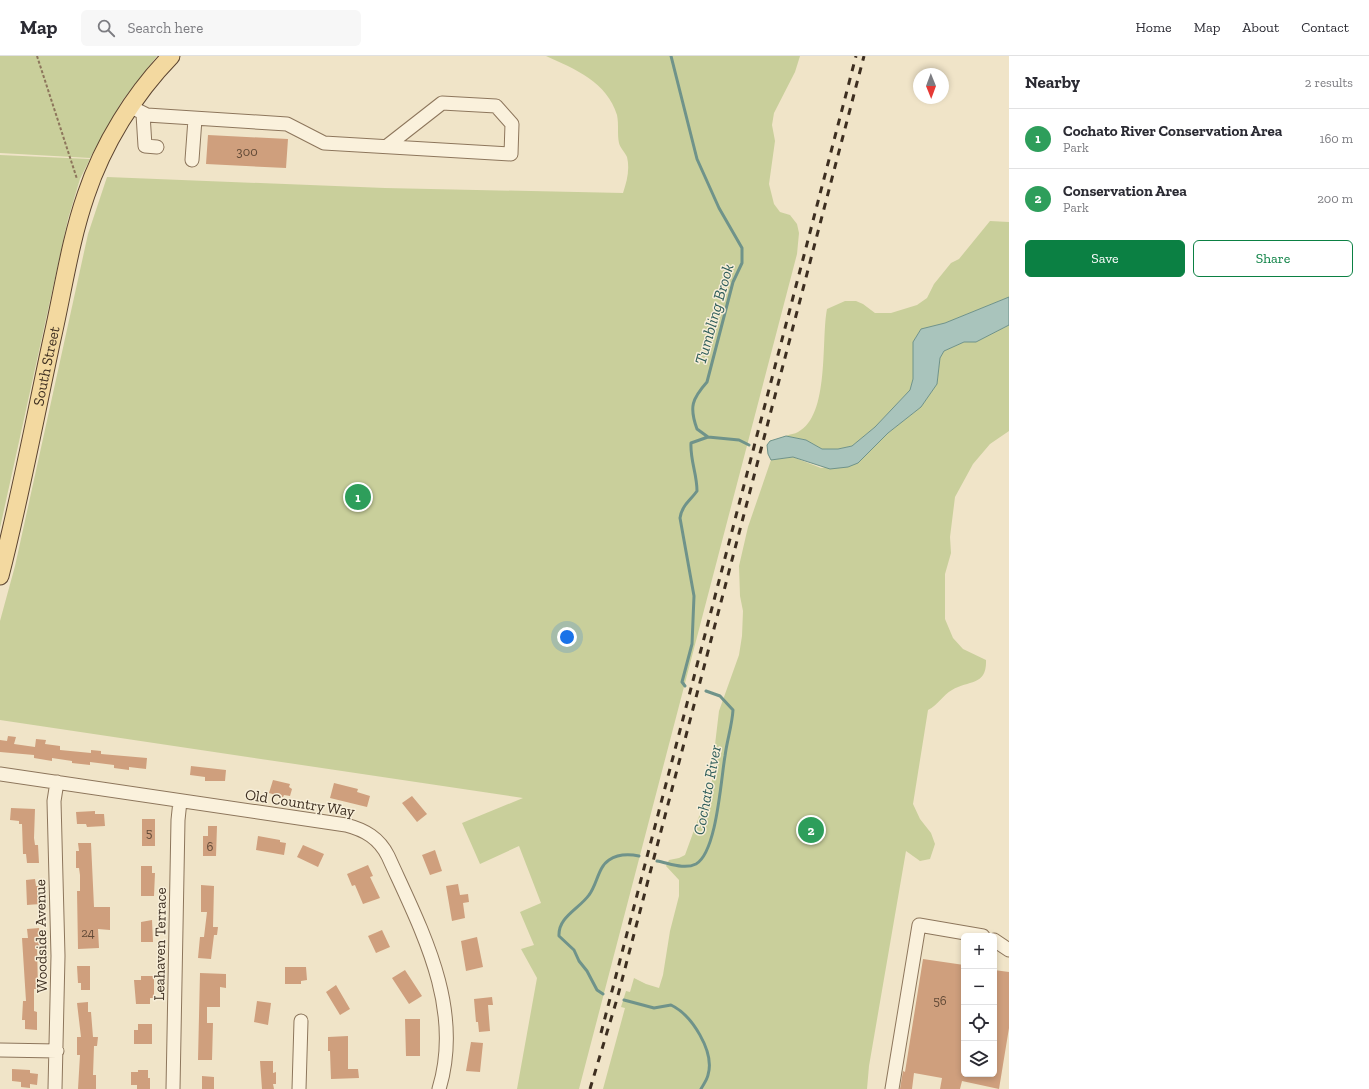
<!DOCTYPE html>
<html lang="en">
<head>
<meta charset="utf-8">
<style>
	:root { --surface:#fff; --page:#f7f7f7; --text:#2b2b33; --muted:#7c7c81; --line:#e1e1e2; --accent:#0b8043 }
	body { margin:0; font-family:"Zilla Slab",serif; background:var(--page); color:var(--text) }
	.controls { position:absolute; right:12px; bottom:12px; display:grid; overflow:hidden; border-radius:6px; box-shadow:0 2px 6px #0003 }
	.controls button { width:36px; height:36px; display:grid; place-items:center; padding:0; border:0; border-bottom:1px solid var(--line); background:var(--surface); color:var(--text); font:20px sans-serif }
	.compass { position:absolute; left:913px; top:12px; width:36px; height:36px; border-radius:50%; background:var(--surface); box-shadow:0 2px 6px #0003; rotate:179deg }
	.you { position:absolute; left:567px; top:581px; width:14px; height:14px; margin:-10px; border:3px solid #fff; border-radius:50%; background:#1a73e8; box-shadow:0 0 0 6px #1a73e833 }
	.badge { display:grid; place-items:center; width:26px; height:26px; border-radius:50%; background:var(--accent); color:#fff; font-size:13px; font-weight:700 }
	.pin { position:absolute; translate:-50% -50%; border:2px solid #fff; box-shadow:0 1px 4px #0006 }
	.list { margin:0; padding:0; list-style:none }
	h2 { display:flex; justify-content:space-between; align-items:center; height:52px; margin:0; padding:0 16px; font-size:17px }
	h2 small { font-size:13px; font-weight:400; color:var(--muted) }
	.list li { display:grid; grid-template-columns:26px 1fr auto; gap:12px; align-items:center; box-sizing:border-box; height:60px; padding:0 16px; border-top:1px solid var(--line) }
	.list b { display:block; font-size:15px; white-space:nowrap }
	.list p { margin:0; font-size:13px; white-space:nowrap; color:var(--muted) }
	.list em { font-size:13px; font-style:normal; color:var(--muted) }
	.actions { display:flex; gap:8px; padding:12px 16px }
	.actions a { flex:1; padding:9px 0; border:1px solid var(--accent); border-radius:6px; text-align:center; font-size:14px; color:var(--accent) }
	.actions .main { background:var(--accent); color:#fff }
	.icon { flex:none; width:22px; height:22px; fill:none; stroke:currentColor; stroke-width:2; stroke-linecap:round; stroke-linejoin:round }
	.map { position:relative; flex:none; width:1009px; height:1033px; overflow:hidden }
	header { display:flex; align-items:center; gap:24px; box-sizing:border-box; height:56px; padding:0 20px; background:var(--surface); border-bottom:1px solid var(--line) }
	header strong { font-size:19px }
	nav { display:flex; gap:22px; margin-inline-start:auto; font-size:14px }
	.search { width:280px; height:36px; background:var(--page); display:flex; align-items:center; gap:10px; box-sizing:border-box; padding:0 14px; border-radius:6px; color:var(--muted); font-size:15px }
	main { display:flex }
	aside { flex:1; background:var(--surface) }
	.map>svg:first-child { display:block }
	.green { fill:#c9cf9b }
	.water { fill:#a9c4bc; stroke:#6f938a }
	.lines { fill:none; stroke-linecap:round; stroke-linejoin:round }
	.stream { stroke:#6f938a; stroke-width:3 }
	.building { fill:#cf9f7d }
	.minor-casing { stroke:#8d765c; stroke-width:15 }
	.major-casing { stroke:#5b4430; stroke-width:19 }
	.path { stroke:#8d765c; stroke-width:2; stroke-dasharray:3 2; stroke-linecap:butt }
	.minor { stroke:#faf1dc; stroke-width:13 }
	.major { stroke:#f3d9a0; stroke-width:17 }
	.rail { stroke:#3d2e20; stroke-width:3; stroke-dasharray:7 7; stroke-linecap:butt }
	.labels { text-anchor:middle; dominant-baseline:central; stroke-width:3; stroke-linejoin:round; paint-order:stroke }
	.number-label { font-size:13px; fill:#624a37 }
	.street-label { font-size:15px; fill:#3d2e20; stroke:#f7eed8 }
	.water-label { font-size:16px; font-style:italic; fill:#2f5d5a; stroke:#f7eed8 }
</style>
</head>
<body>
<header>
<strong>Map</strong>
<div class="search"><svg class="icon" aria-label="search" viewBox="0 0 24 24"><circle cx="10" cy="10" r="6"/><path d="M15 15l6 6"/></svg>Search here</div>
<nav><a>Home</a><a>Map</a><a>About</a><a>Contact</a></nav>
</header>
<main>
<div class="map">
<svg width="1009" height="1033" viewBox="0 0 1009 1033">
	<rect width="100%" height="100%" fill="#f0e4c8"/>
	<path class="green" d="M 0,0 L 157,0 L 122,45 L 90,102 L 0,97 Z
		M 546,0 L 800,0 L 795,16 L 774,57 L 772,69 L 775,85 L 769,128 L 774,148 L 780,156 L 790,159 L 797,168 L 799,177 L 797,198 L 579,1033 L 517,1033 L 537,922 L 521,893 L 534,889 L 520,856 L 541,847 L 519,790 L 480,808 L 462,767 L 523,742 L 0,664 L 0,565 L 15,510 L 88,178 L 107,121 L 385,132 L 623,137 C 627,125 630,113 627,101 C 625,96 620,92 619,87 C 617,78 619,69 617,59 C 607,26 575,13 546,0 Z
		M 0,99 L 90,103 L 80,123 L 68,163 L 0,472 Z
		M 990,165 L 1009,166 L 1009,241 L 945,267 L 921,273 L 913,286 L 913,323 L 910,334 L 875,371 L 852,390 L 838,393 L 822,393 L 806,384 L 786,380 C 790,378 795,378 798,376 C 830,360 821,283 827,253 L 845,245 L 856,245 L 863,248 L 875,257 L 891,257 L 917,249 L 927,242 L 934,228 L 951,207 L 959,203 Z
		M 1009,269 L 1009,375 L 990,388 L 973,408 L 955,441 L 950,481 L 951,497 L 945,518 L 945,563 L 953,582 L 963,593 L 986,604 C 987,630 969,624 952,634 C 943,639 938,649 928,654 L 913,748 L 920,763 L 931,777 L 935,788 L 930,803 L 920,805 L 906,795 L 869,1010 L 867,1033 L 603,1033 L 625,952 L 621,951 L 626,935 L 630,936 L 634,922 L 646,928 L 659,932 L 663,919 L 670,875 L 679,840 L 679,824 L 666,810 L 669,804 L 679,802 L 685,799 L 713,722 L 714,697 L 719,655 L 739,599 L 742,580 L 743,555 L 740,540 L 739,510 L 748,471 L 771,404 L 793,401 L 821,412 L 858,407 L 888,377 L 921,351 L 937,328 L 940,302 L 944,295 L 964,286 L 976,286 Z"/>
	<path class="water" d="M 1009,241 L 1009,269 L 976,286 L 964,286 L 944,295 L 940,302 L 937,328 L 921,351 L 888,377 L 858,407 L 848,411 L 830,413 L 793,401 L 771,404 L 768,398 L 767,389 L 770,385 L 786,380 L 806,384 L 822,393 L 838,393 L 852,390 L 875,371 L 910,334 L 913,323 L 913,286 L 921,273 L 945,267 Z"/>
	<g class="lines">
		<path class="stream" d="M 671,0 L 697,103 L 719,152 L 742,192 L 742,207 L 733,226 L 707,326 C 692,343 689,351 697,373 L 708,381
			M 685,630 L 682,626 L 692,588 L 694,540 L 680,462 C 682,449 690,445 697,435 C 697,418 690,404 691,387 L 708,381 L 739,384 L 749,389
			M 657,805 C 669,807 684,814 696,808 C 717,796 721,722 725,700 C 727,684 732,670 733,654 L 720,640 L 706,635
			M 603,938 L 597,934 L 587,915 L 579,905 L 574,894 L 559,880 C 558,861 579,853 589,839 C 597,829 598,811 609,804 C 618,798 629,798 639,800
			M 624,944 L 654,952 L 671,949 C 692,959 715,996 708,1019 C 707,1024 703,1029 701,1033"/>
	</g>
	<path class="building" d="M 208,79 L 288,83 L 286,112 L 206,108 Z
		M 8,680 L 16,681 L 14,688 L 35,691 L 36,683 L 46,684 L 45,688 L 60,690 L 60,694 L 91,697 L 91,694 L 101,695 L 101,698 L 147,702 L 146,713 L 129,711 L 129,714 L 114,712 L 114,709 L 90,706 L 90,709 L 72,707 L 72,705 L 52,702 L 52,705 L 34,702 L 34,699 L 0,696 L 0,684 L 7,685 Z
		M 191,710 L 226,714 L 225,725 L 205,725 L 205,721 L 190,719 Z
		M 273,724 L 290,728 L 289,731 L 292,733 L 290,740 L 284,739 L 283,741 L 269,737 Z
		M 334,727 L 358,733 L 357,736 L 370,740 L 367,751 L 330,742 Z
		M 412,740 L 427,758 L 417,766 L 402,747 Z
		M 11,752 L 35,753 L 34,782 L 35,789 L 38,789 L 39,807 L 27,807 L 26,798 L 23,798 L 22,768 L 19,768 L 19,765 L 10,764 Z
		M 95,755 L 95,758 L 104,758 L 105,770 L 87,771 L 86,768 L 77,768 L 76,756 Z
		M 142,763 L 155,763 L 155,790 L 142,790 Z
		M 208,770 L 217,770 L 216,800 L 203,800 L 203,780 L 208,780 Z
		M 258,780 L 280,784 L 280,786 L 286,787 L 284,799 L 256,794 Z
		M 78,787 L 91,787 L 94,851 L 110,851 L 110,874 L 98,873 L 99,892 L 78,893 L 77,835 L 80,835 L 80,819 L 79,812 L 76,812 L 76,795 L 79,795 Z
		M 303,789 L 324,798 L 318,811 L 297,801 Z
		M 435,794 L 442,815 L 430,819 L 422,799 Z
		M 368,809 L 373,820 L 370,821 L 380,842 L 363,848 L 355,829 L 352,830 L 347,818 Z
		M 141,810 L 152,810 L 152,817 L 155,817 L 154,840 L 141,840 Z
		M 35,823 L 36,830 L 40,830 L 40,848 L 27,849 L 26,824 Z
		M 458,828 L 460,839 L 468,838 L 469,846 L 463,847 L 465,862 L 452,865 L 446,830 Z
		M 201,829 L 214,830 L 213,871 L 218,871 L 217,879 L 214,879 L 211,903 L 198,902 L 200,881 L 204,881 L 207,856 L 201,856 Z
		M 152,864 L 153,886 L 141,886 L 141,866 Z
		M 39,872 L 40,890 L 37,891 L 38,933 L 34,933 L 34,955 L 37,956 L 37,974 L 25,973 L 25,964 L 22,964 L 23,945 L 26,945 L 22,882 L 28,882 L 27,873 Z
		M 382,874 L 390,891 L 376,897 L 368,880 Z
		M 477,881 L 483,911 L 466,915 L 461,885 Z
		M 923,903 L 964,909 L 964,1018 L 994,1018 L 994,914 L 1009,916 L 1009,972 L 999,1033 L 962,1025 L 960,1033 L 940,1033 L 942,1022 L 914,1017 L 912,1033 L 900,1033 L 903,1015 L 905,1016 Z
		M 77,910 L 90,910 L 90,934 L 81,934 L 81,927 L 78,927 Z
		M 285,911 L 306,911 L 307,924 L 301,925 L 301,928 L 285,928 Z
		M 405,914 L 422,940 L 409,948 L 392,922 Z
		M 200,917 L 226,918 L 226,932 L 220,931 L 220,951 L 207,951 L 207,967 L 213,967 L 212,1004 L 198,1004 Z
		M 141,920 L 154,920 L 154,942 L 150,942 L 150,948 L 136,948 L 134,924 L 141,924 Z
		M 336,929 L 350,953 L 340,959 L 326,936 Z
		M 492,941 L 493,949 L 488,949 L 490,975 L 479,976 L 478,966 L 476,966 L 474,943 Z
		M 257,945 L 271,947 L 268,969 L 254,966 Z
		M 88,946 L 88,956 L 91,956 L 93,981 L 98,981 L 97,990 L 94,990 L 93,1019 L 96,1019 L 96,1033 L 78,1033 L 80,999 L 77,999 L 77,981 L 81,981 L 77,947 Z
		M 405,963 L 420,963 L 420,1000 L 406,1000 Z
		M 138,968 L 152,968 L 152,988 L 134,988 L 134,974 L 138,974 Z
		M 348,980 L 348,1013 L 358,1013 L 359,1022 L 331,1023 L 330,995 L 328,995 L 328,981 Z
		M 471,986 L 483,987 L 480,1016 L 466,1015 Z
		M 260,1005 L 273,1005 L 273,1017 L 276,1016 L 276,1028 L 273,1028 L 274,1033 L 262,1033 Z
		M 12,1013 L 30,1014 L 30,1017 L 38,1018 L 37,1029 L 30,1028 L 30,1032 L 21,1031 L 21,1026 L 12,1025 Z
		M 138,1014 L 148,1014 L 148,1022 L 150,1022 L 150,1033 L 137,1033 L 137,1029 L 131,1029 L 131,1016 L 138,1016 Z
		M 202,1020 L 214,1021 L 214,1033 L 202,1033 Z"/>
	<g class="lines">
		<defs>
			<path id="minor" d="M 131,51 L 147,59 L 287,68 L 324,87 L 511,98 L 512,68 L 496,50 L 442,47 L 387,90
				M 143,58 L 145,90 L 157,91
				M 192,104 L 195,63
				M 0,718 L 346,769 C 365,774 379,782 388,800 C 421,873 464,951 439,1033
				M 994,884 L 1009,894
				M 0,994 L 57,995
				M 55,1033 L 58,900 L 54,745 L 57,726
				M 173,1033 L 178,764 L 180,745
				M 299,1033 L 301,965
				M 892,1033 L 919,869 L 983,880"/>
			<g id="major">
				<path id="s1" d="M 0,520 C 20,442 35,362 52,283 C 63,235 70,185 86,139 C 103,88 134,38 171,0"/>
			</g>
		</defs>
		<use href="#minor" class="minor-casing"/>
		<use href="#major" class="major-casing"/>
		<path class="path" d="M 37,0 L 77,123"/>
		<use href="#minor" class="minor"/>
		<use href="#major" class="major"/>
		<path class="rail" d="M 601,977 L 856,0
			M 590,1033 L 617,943 L 864,0"/>
	</g>
	<g class="labels">
		<g class="number-label">
			<text x="247" y="95">300</text>
			<text x="149" y="776">5</text>
			<text x="210" y="790">6</text>
			<text x="88" y="876">24</text>
			<text x="940" y="944">56</text>
		</g>
		<g class="street-label">
			<text stroke="none"><textPath href="#s1" startOffset="215">South Street</textPath></text>
			<text transform="translate(300 747) rotate(9)">Old Country Way</text>
			<text transform="translate(41 880) rotate(-91)">Woodside Avenue</text>
			<text transform="translate(160 888) rotate(-89)">Leahaven Terrace</text>
		</g>
		<g class="water-label">
			<text transform="translate(714 258) rotate(-74)">Tumbling Brook</text>
			<text transform="translate(707 734) rotate(-79)">Cochato River</text>
		</g>
	</g>
</svg>
<div class="controls">
<button>+</button>
<button>−</button>
<button><svg class="icon" aria-label="locate" viewBox="0 0 24 24"><circle cx="12" cy="12" r="6"/><path d="M12 2v4M12 18v4M2 12h4M18 12h4"/></svg></button>
<button><svg class="icon" aria-label="layers" viewBox="0 0 24 24"><path d="M12 4l9 5-9 5-9-5zM3 14l9 5 9-5"/></svg></button>
</div>
<svg class="compass" viewBox="-18 -18 36 36"><path d="M0-13l5 13h-10z" fill="#e53935"/><path d="M0 13l5-13h-10z" fill="#7c7c81"/></svg>
<div class="you"></div>
<div class="pin badge" style="left:358px;top:441px;background:#2e9e5b">1</div>
<div class="pin badge" style="left:811px;top:774px;background:#2e9e5b">2</div>
</div>
<aside>
<h2>Nearby<small>2 results</small></h2>
<ul class="list">
<li><span class="badge" style="background:#2e9e5b">1</span><div><b>Cochato River Conservation Area</b><p>Park</p></div><em>160 m</em></li>
<li><span class="badge" style="background:#2e9e5b">2</span><div><b>Conservation Area</b><p>Park</p></div><em>200 m</em></li>
</ul>
<div class="actions"><a class="main">Save</a><a>Share</a></div>
</aside>
</main>
</body>
</html>
